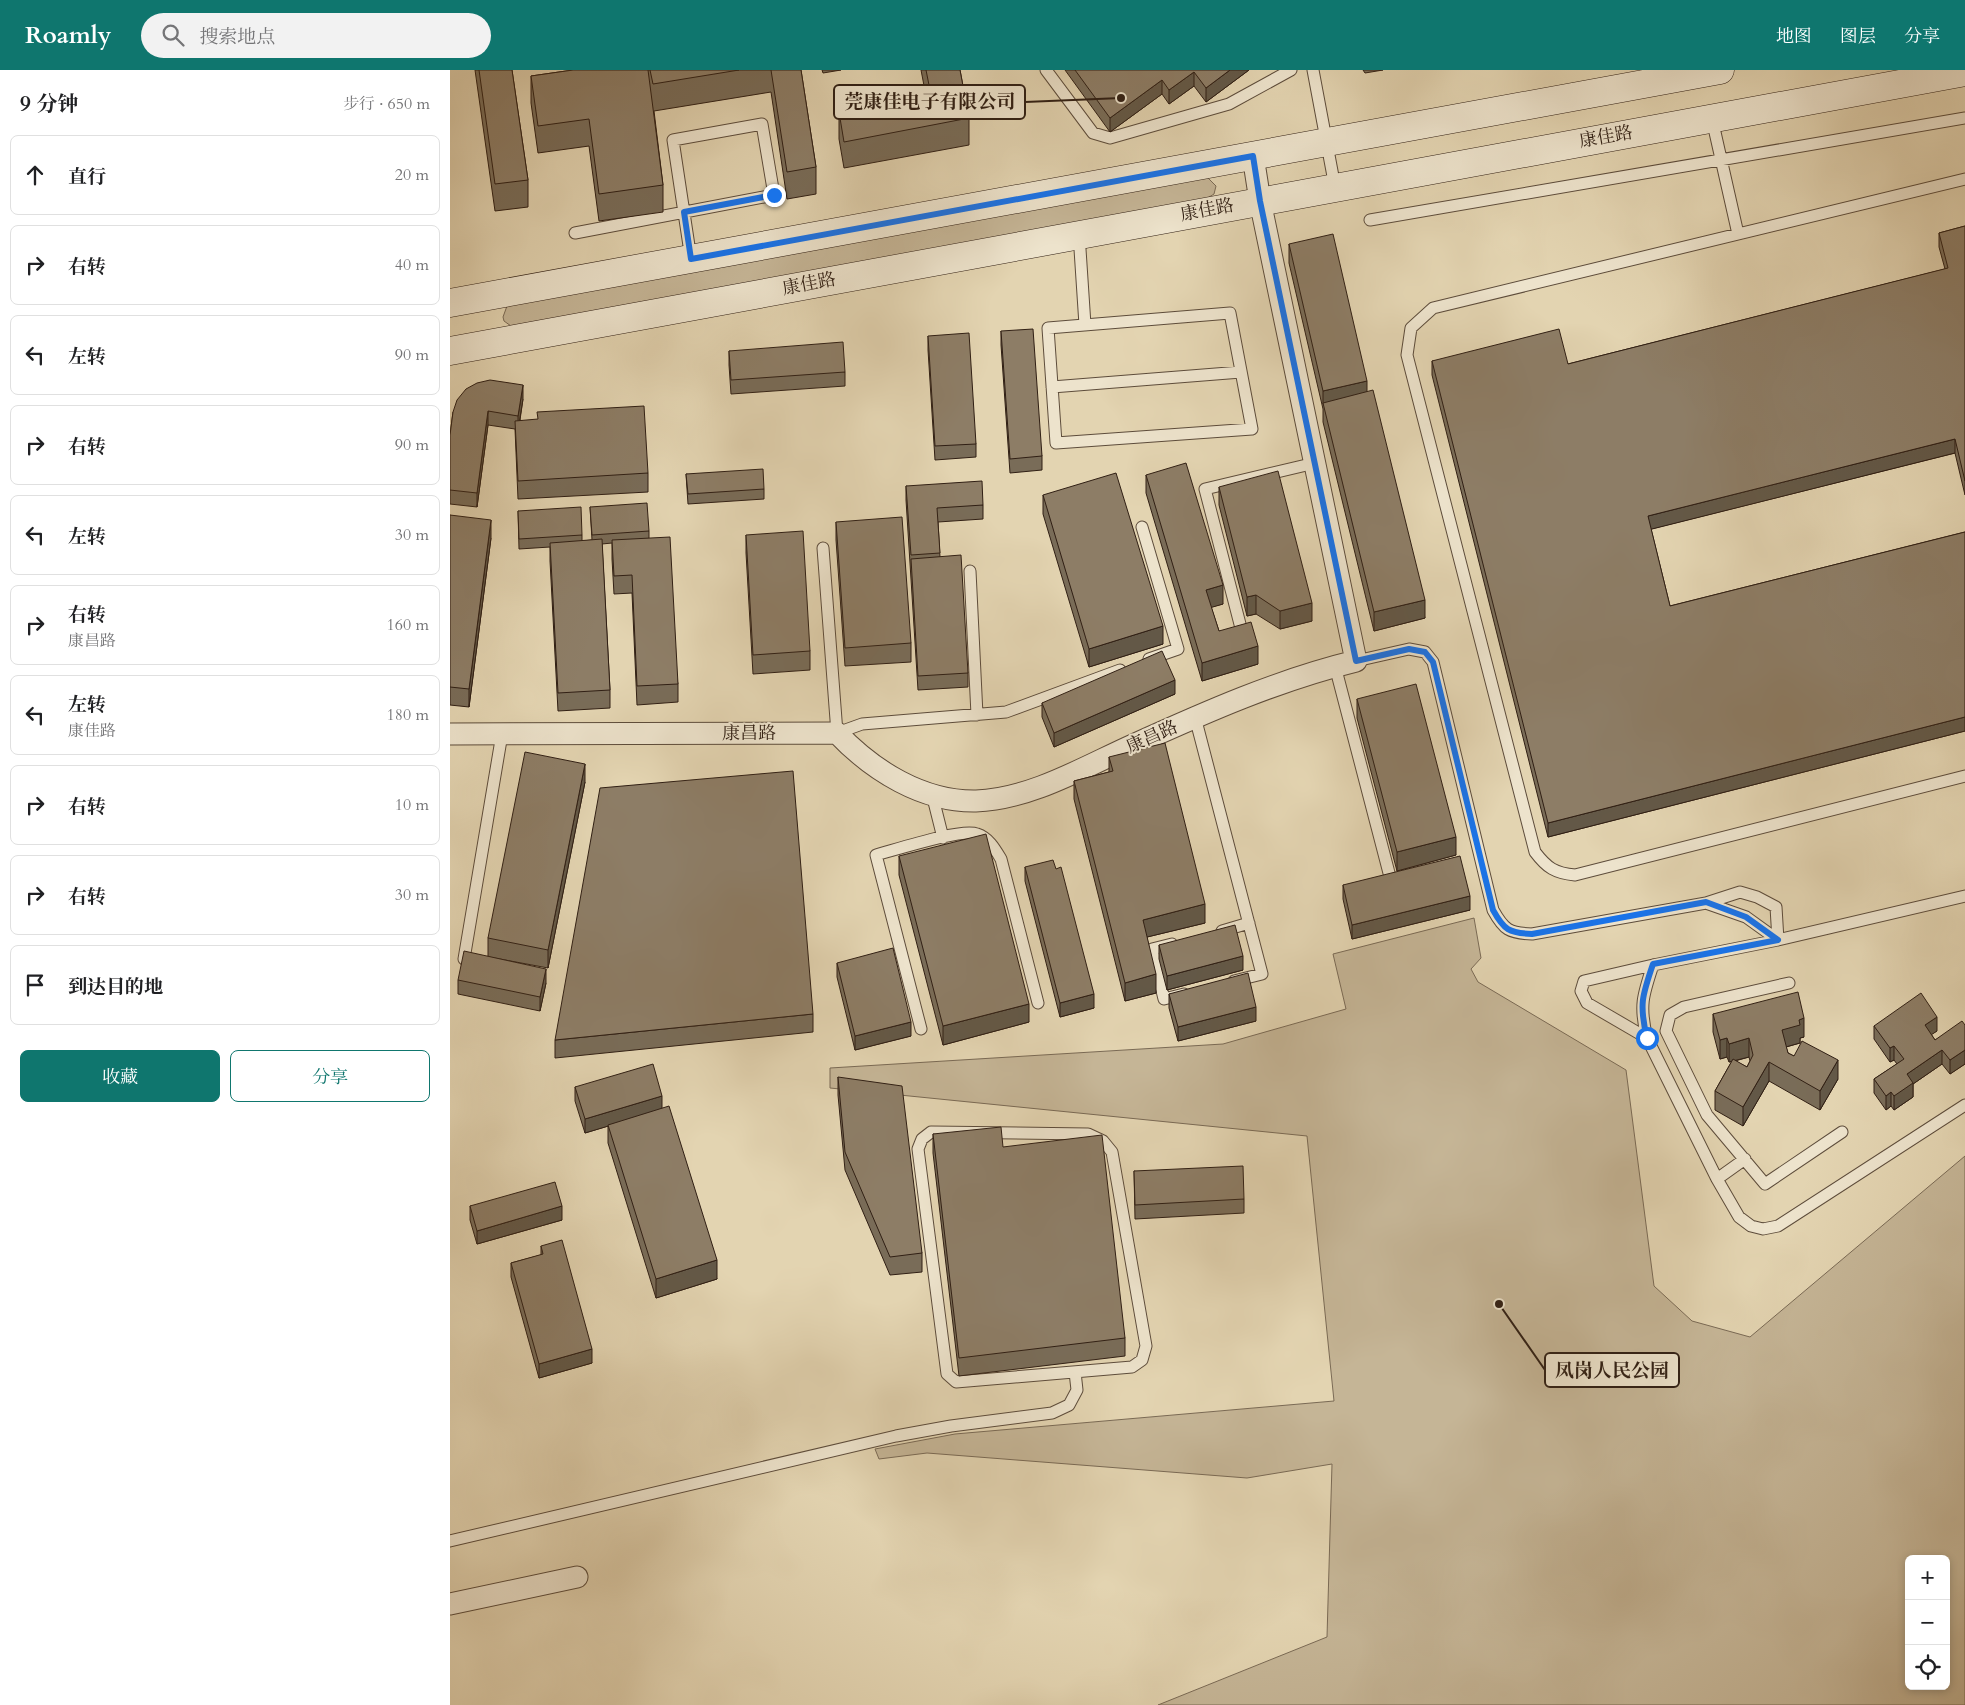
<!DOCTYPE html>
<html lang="zh">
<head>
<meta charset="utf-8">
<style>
	:root { --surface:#fff; --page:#f2f2f2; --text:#202124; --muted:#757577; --line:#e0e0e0; --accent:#0f766e }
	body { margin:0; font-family:Cardo,"Noto Serif SC",serif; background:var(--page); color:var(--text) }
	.controls { position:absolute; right:15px; bottom:15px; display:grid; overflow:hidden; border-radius:8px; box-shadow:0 2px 8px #0003 }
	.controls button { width:45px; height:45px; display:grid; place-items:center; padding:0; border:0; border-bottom:1px solid var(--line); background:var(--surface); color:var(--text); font:25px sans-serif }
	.stop { position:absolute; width:15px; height:15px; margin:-11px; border:4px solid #1a73e8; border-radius:50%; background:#fff }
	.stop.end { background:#1a73e8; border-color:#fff; box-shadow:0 1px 5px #0008 }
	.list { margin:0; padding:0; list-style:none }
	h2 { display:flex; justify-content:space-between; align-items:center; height:65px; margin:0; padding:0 20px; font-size:21px }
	h2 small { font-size:16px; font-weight:400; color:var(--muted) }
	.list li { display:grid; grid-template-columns:32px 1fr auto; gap:15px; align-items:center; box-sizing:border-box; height:80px; margin:0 10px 10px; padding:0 10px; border:1px solid var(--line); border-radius:8px }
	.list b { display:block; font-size:19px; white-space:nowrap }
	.list p { margin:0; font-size:16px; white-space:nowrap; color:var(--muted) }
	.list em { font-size:16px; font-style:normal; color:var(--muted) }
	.actions { display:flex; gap:10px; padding:15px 20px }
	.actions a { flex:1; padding:11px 0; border:1px solid var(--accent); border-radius:8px; text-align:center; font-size:18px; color:var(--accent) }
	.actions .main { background:var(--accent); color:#fff }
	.icon { flex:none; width:28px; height:28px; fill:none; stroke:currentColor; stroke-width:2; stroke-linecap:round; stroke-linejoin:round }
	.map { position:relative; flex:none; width:1515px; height:1635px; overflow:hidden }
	header { display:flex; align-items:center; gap:30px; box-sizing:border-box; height:70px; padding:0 25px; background:var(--accent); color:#fff }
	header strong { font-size:24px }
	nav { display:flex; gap:28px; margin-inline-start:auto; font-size:18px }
	.search { width:350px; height:45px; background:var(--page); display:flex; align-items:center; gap:12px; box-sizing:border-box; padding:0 18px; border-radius:28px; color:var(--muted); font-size:19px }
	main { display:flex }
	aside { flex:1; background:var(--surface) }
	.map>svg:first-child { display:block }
	.green { fill:#c5b596; stroke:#7a6a55; fill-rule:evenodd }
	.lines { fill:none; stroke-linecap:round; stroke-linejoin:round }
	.lane-casing { stroke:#5d4c3b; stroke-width:13 }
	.street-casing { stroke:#5d4c3b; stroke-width:23 }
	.secondary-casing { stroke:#301f14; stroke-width:29 }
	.lane { stroke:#ede3cc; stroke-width:11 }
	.street { stroke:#ede3cc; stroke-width:21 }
	.secondary { stroke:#ede3cc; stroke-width:28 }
	.wall { fill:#796c58; stroke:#301f14; fill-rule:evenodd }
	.shaded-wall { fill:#635847; stroke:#301f14 }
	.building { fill:#8d7d66; stroke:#301f14 }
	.route { stroke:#1a73e8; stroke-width:6 }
	.labels { text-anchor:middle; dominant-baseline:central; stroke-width:4; stroke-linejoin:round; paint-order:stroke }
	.street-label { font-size:18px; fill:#301f14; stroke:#ede3cc }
	.leader { fill:none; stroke:#301f14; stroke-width:2 }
	.callout-dot { fill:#301f14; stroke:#ede3cc; stroke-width:2 }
	.callout { fill:#ede3cc; stroke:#301f14; stroke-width:2 }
	.callout-label { font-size:19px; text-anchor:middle; font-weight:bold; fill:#301f14 }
</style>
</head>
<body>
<header>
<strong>Roamly</strong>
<div class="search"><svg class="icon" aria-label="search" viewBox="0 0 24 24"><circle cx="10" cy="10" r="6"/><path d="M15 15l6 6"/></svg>搜索地点</div>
<nav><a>地图</a><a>图层</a><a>分享</a></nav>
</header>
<main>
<aside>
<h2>9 分钟<small>步行 · 650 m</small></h2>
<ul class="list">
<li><svg class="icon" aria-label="ahead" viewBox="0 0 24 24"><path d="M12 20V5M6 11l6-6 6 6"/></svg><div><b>直行</b></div><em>20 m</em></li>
<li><svg class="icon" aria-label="right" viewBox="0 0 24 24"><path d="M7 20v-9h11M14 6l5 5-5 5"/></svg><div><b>右转</b></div><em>40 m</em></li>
<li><svg class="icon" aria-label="left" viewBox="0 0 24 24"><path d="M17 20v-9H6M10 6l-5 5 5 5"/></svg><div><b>左转</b></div><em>90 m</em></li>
<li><svg class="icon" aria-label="right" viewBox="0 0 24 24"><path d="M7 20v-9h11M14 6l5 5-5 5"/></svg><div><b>右转</b></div><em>90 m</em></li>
<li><svg class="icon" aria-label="left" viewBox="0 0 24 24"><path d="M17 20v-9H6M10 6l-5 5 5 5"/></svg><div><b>左转</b></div><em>30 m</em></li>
<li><svg class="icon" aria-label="right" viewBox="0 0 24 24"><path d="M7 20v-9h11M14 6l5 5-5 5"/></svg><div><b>右转</b><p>康昌路</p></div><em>160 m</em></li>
<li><svg class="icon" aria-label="left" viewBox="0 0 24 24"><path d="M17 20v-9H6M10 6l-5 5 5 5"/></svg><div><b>左转</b><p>康佳路</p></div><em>180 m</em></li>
<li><svg class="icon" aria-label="right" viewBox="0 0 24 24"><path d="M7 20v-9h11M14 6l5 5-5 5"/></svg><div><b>右转</b></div><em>10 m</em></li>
<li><svg class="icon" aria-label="right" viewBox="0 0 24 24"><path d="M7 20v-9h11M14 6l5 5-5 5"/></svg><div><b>右转</b></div><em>30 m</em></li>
<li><svg class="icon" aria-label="arrive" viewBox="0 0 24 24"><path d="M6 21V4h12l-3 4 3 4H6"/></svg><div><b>到达目的地</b></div></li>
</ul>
<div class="actions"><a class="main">收藏</a><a>分享</a></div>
</aside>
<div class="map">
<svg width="1515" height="1635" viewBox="0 0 1515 1635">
	<rect width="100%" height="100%" fill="#e3d4b1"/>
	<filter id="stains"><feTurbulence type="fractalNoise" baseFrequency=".004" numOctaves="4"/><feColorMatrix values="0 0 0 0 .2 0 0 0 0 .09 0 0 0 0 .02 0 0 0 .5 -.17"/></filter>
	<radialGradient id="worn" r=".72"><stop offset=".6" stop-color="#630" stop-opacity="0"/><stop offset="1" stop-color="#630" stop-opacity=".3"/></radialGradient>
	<path class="green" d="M 756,106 L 766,116 L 764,124 L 756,129 L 61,256 L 54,251 L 53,247 L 57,236 Z
		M 1024,848 L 1031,888 L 1021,899 L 1028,912 L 1176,1000 L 1204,1216 L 1242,1251 L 1300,1267 L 1515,1086 L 1515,1635 L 708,1635 L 877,1567 L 882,1394 L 797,1408 L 477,1383 L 429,1389 L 425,1379 L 505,1364 L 884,1331 L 857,1066 L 380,1018 L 380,998 L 773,974 L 896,939 L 883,884 ZM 1459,1489 L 1496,1489 L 1496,1616 L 1459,1616 Z"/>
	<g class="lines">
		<defs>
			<path id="lane" d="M 596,0 L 643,63 L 660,68 L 779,34 L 841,0
				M 863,0 L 885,117
				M 1262,49 L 1288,164
				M 1515,109 L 983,238 L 961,258 L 957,285 L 1085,782 C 1097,798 1105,803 1125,805 L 1515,706
				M 920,150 L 1515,48
				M 125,163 L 324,125 L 312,54 L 223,70 L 241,189
				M 629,164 L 635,255
				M 780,243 L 802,359 L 606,373 L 598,258 Z
				M 602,317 L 791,302
				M 692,457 L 728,579 L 699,589
				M 373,478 L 387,663 L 412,654 L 556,642 L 670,600
				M 520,501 L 527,645
				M 791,558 L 755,419 L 865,393
				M 906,591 L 959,579 L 975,582 L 983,592 L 1043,840 C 1054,860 1059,863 1082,864 L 1256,833
				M 885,596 L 939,803
				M 745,647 L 812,904 L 784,911
				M 482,724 L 493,768
				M 1290,822 L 1307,827 L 1326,837 L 1328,870 L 1296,847 L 1256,833 Z
				M 772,861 L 799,853
				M 722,874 L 702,879 L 714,929 L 734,924
				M 21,890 L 14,889 L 52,664
				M 1203,895 C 1193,925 1189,936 1197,968 L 1267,1109 L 1289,1147 L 1301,1156 L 1313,1159 L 1328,1156 L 1515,1035
				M 1339,913 L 1234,937 L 1220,945 L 1216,961 L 1257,1045 L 1315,1114 L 1392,1062
				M 471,959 L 426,785 C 445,780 511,758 527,764 C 539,768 545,779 551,789 L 588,933
				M 1197,968 L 1137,933 L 1131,921 L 1134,911 L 1203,895 L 1328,870 L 1515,826
				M 481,1062 L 638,1064 L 653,1071 L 662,1082 L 696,1276 L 692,1290 L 682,1297 L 506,1312 L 497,1304 L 468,1079 L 472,1069 Z
				M 1267,1109 L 1295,1089
				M 0,1471 L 446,1366 L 501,1356 L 602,1343 L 619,1335 L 627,1320 L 625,1302"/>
			<path id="street" d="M 0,664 L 387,663 C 423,701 473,732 526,731 C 581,729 634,697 683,675 C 756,642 828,610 906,591 L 810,131 L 803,86
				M 0,1534 L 127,1507"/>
			<path id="secondary" d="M 0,233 L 1270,0
				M 0,281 L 1515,2"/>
		</defs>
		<use href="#lane" class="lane-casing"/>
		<use href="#street" class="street-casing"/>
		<use href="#secondary" class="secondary-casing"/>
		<use href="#lane" class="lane"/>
		<use href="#street" class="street"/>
		<use href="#secondary" class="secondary"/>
	</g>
	<path class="wall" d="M 25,0 L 62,0 L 78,110 L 78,137 L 45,141 Z
		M 123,0 L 351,0 L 366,97 L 366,124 L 337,129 L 321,22 L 204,41 L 213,115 L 213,142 L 149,151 L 139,76 L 88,83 L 81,33 L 81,6 Z
		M 372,0 L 391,0 L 373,3 Z
		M 471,0 L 510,0 L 519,48 L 519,75 L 394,98 L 389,69 L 389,42 L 476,26 Z
		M 615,0 L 799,0 L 756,32 L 744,16 L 719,34 L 712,24 L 660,62 Z
		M 913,0 L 933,0 L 915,3 Z
		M 1515,156 L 1515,425 L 1505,383 L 1201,459 L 1220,536 L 1515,462 L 1515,661 L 1098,767 L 982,305 L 982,291 L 1118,294 L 1495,199 L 1489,177 L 1489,163 Z
		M 839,174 L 917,322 L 975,548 L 924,561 L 873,352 L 873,339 L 839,193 Z
		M 551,261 L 592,386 L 592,400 L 560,403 L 551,275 Z
		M 478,266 L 526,374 L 526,387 L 485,390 L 478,280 Z
		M 279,281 L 395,302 L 395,316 L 281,324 L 279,295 Z
		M 73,329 L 70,350 L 198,403 L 198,422 L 68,429 L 65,359 L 38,355 L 27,437 L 0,434 L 0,365 L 3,342 Z
		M 236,404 L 314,419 L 314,429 L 238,434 Z
		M 696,405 L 773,534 L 761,537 L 769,561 L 808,594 L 752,611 L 696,423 Z
		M 456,416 L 533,435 L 533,449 L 488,452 L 490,487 L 518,603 L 518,617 L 468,620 L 456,430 Z
		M 769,417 L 862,551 L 830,559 L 806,544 L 797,546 L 769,435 Z
		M 593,425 L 713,574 L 639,597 L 593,444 Z
		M 140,437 L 199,461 L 199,468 L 228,614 L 228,632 L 187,635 L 182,523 L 164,524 L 162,489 L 162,473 L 152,474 L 160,620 L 160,638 L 108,641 L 100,491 L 100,477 L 69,479 L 68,441 L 132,465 L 132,471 L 142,470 Z
		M 0,445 L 41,468 L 19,637 L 0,635 Z
		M 386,452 L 461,573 L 461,592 L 395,596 L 386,470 Z
		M 296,465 L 360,581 L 360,600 L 303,604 L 296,483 Z
		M 725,624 L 604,677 L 592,647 L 592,633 Z
		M 907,629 L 1006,785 L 947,801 L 907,648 Z
		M 659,687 L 755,853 L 697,867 L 706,923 L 675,931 L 624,729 L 624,711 L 659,702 Z
		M 135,712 L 98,898 L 39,887 L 96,913 L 90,941 L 8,924 L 8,910 L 38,886 L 38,868 Z
		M 449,786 L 579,952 L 493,975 L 449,805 Z
		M 575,797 L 644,938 L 610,947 L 575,811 Z
		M 893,815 L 1020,840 L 902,869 L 893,829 Z
		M 709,875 L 793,900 L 717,920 L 709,889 Z
		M 387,893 L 461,966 L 405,980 L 387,907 Z
		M 719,924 L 806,951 L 728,971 L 719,938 Z
		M 363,944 L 363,962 L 105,988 L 105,970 Z
		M 1263,944 L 1354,967 L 1350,968 L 1350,973 L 1336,977 L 1338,983 L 1388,1009 L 1370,1040 L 1319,1011 L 1293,1056 L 1265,1040 L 1265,1021 L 1282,991 L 1279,992 L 1277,987 L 1270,989 L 1263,962 ZM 1299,987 L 1300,991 L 1297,997 L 1285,991 Z
		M 1515,955 L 1515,994 L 1500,1004 L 1492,994 L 1463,1014 L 1463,1027 L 1444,1040 L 1441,1036 L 1436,1040 L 1424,1023 L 1424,1009 L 1447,994 L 1444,990 L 1440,992 L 1424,969 L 1424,956 L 1487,961 L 1481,964 L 1485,970 Z
		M 388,1007 L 472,1183 L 472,1202 L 440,1205 L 395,1100 L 388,1025 Z
		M 125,1017 L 212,1038 L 267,1209 L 206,1228 L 158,1073 L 158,1056 L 135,1063 L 125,1031 Z
		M 483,1064 L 553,1077 L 675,1268 L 675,1286 L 509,1306 L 483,1083 Z
		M 684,1101 L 794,1129 L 794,1143 L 685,1149 Z
		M 20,1136 L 112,1150 L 27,1174 L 20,1150 Z
		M 91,1176 L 142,1293 L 89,1308 L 61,1207 L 61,1193 L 91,1185 Z"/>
	<path class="shaded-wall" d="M 780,0 L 799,0 L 756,32 L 756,18 Z
		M 744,2 L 744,16 L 719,34 L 719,20 Z
		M 712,10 L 712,24 L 660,62 L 660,48 Z
		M 917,311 L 917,329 L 873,334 L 873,321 Z
		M 73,315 L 73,329 L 68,360 L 68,346 Z
		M 38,341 L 38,355 L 27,437 L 27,423 Z
		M 1505,369 L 1505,383 L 1198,460 L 1198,446 Z
		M 41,450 L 41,468 L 19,637 L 19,619 Z
		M 773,515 L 773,534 L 756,539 L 756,520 Z
		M 806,525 L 806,544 L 797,546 L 797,527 Z
		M 975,530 L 975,548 L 924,561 L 924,542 Z
		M 862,533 L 862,551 L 830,559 L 830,541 Z
		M 713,556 L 713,574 L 639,597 L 639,579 Z
		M 808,576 L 808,594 L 752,611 L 752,593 Z
		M 725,610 L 725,624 L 604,677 L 604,663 Z
		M 1515,647 L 1515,661 L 1098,767 L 1098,753 Z
		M 135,694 L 135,712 L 98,898 L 98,880 Z
		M 1006,767 L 1006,785 L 947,801 L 947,782 Z
		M 1020,826 L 1020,840 L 902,869 L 902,855 Z
		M 755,834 L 755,853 L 693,868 L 693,850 Z
		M 793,886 L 793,900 L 717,920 L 717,906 Z
		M 96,899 L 96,913 L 90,941 L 90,927 Z
		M 706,904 L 706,923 L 675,931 L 675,913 Z
		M 644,924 L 644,938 L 610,947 L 610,933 Z
		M 579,934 L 579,952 L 493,975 L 493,956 Z
		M 806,937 L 806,951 L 728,971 L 728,957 Z
		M 1487,947 L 1487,961 L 1475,969 L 1475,955 Z
		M 1354,948 L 1354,967 L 1350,968 L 1350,973 L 1332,978 L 1332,960 L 1349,950 Z
		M 461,952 L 461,966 L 405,980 L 405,966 Z
		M 1277,968 L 1277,987 L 1270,989 L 1270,970 Z
		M 1299,968 L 1299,987 L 1279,992 L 1279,974 Z
		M 1444,976 L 1444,990 L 1440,992 L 1440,978 Z
		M 1492,980 L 1492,994 L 1463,1014 L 1463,1027 L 1444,1040 L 1444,1026 L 1457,1004 Z
		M 1515,980 L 1515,994 L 1500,1004 L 1500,990 Z
		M 1388,990 L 1388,1009 L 1370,1040 L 1370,1021 Z
		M 1319,992 L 1319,1011 L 1293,1056 L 1293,1037 Z
		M 1441,1022 L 1441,1036 L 1436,1040 L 1436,1026 Z
		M 212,1026 L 212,1040 L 135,1063 L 135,1049 Z
		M 112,1136 L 112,1150 L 27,1174 L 27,1161 Z
		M 267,1190 L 267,1209 L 206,1228 L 206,1209 Z
		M 142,1279 L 142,1293 L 89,1308 L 89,1294 Z"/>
	<path class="building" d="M 29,0 L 62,0 L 78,110 L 45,114 Z
		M 123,0 L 198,0 L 213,115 L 149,124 L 139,49 L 88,56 L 81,6 Z
		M 200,0 L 289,0 L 203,14 Z
		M 321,0 L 351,0 L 366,97 L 337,102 Z
		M 476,0 L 510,0 L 519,48 L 394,72 L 389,42 L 481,25 Z
		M 625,0 L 780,0 L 756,18 L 744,2 L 719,20 L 712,10 L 660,48 Z
		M 1515,156 L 1515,411 L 1505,369 L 1198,446 L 1220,536 L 1515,462 L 1515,647 L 1098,753 L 982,291 L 1109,259 L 1118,294 L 1498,198 L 1489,163 Z
		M 883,164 L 917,311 L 873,321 L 839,174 Z
		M 583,259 L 592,386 L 560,389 L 551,261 Z
		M 519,263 L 526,374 L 485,376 L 478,266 Z
		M 393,272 L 395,302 L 281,310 L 279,281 Z
		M 40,310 L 73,315 L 68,346 L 38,341 L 27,423 L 0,420 L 0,365 L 3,342 L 7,330 L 16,319 L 27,313 Z
		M 923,320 L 975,530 L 924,542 L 873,333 Z
		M 194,336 L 198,403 L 68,411 L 65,351 L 88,349 L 87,342 Z
		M 736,393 L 773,515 L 756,520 L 769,561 L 801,552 L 808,576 L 752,593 L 696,405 Z
		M 313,399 L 314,419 L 238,424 L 236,404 Z
		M 828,401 L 862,533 L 830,541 L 806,525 L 797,527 L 769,417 Z
		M 666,403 L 713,556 L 639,579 L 593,425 Z
		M 532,411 L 533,435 L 487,438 L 490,483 L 461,485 L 456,416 Z
		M 197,433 L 199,461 L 142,465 L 140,437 Z
		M 131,437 L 132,465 L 69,469 L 68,441 Z
		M 0,445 L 41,450 L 19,619 L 0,617 Z
		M 452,447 L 461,573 L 395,578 L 386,452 Z
		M 353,461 L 360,581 L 303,585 L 296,465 Z
		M 220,467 L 228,614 L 187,616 L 182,505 L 164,506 L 162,470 Z
		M 152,469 L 160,620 L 108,623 L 100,473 Z
		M 511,485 L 518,603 L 468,606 L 461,489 Z
		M 712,581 L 725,610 L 604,663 L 592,633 Z
		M 966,614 L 1006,767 L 947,782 L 907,629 Z
		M 715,673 L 755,834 L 693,850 L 706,904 L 675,913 L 624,711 L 663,701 L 659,687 Z
		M 75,682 L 135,694 L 98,880 L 38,868 Z
		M 343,701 L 363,944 L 105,970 L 150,718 Z
		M 536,764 L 579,934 L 493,956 L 449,786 Z
		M 1010,786 L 1020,826 L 902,855 L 893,815 Z
		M 603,790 L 606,799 L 611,797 L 644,924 L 610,933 L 575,797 Z
		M 785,855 L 793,886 L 717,906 L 709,875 Z
		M 443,878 L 461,952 L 405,966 L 387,893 Z
		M 14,881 L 96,899 L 90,927 L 8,910 Z
		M 798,903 L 806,937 L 728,957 L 719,924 Z
		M 1348,922 L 1354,948 L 1349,950 L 1350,955 L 1332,960 L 1338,983 L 1344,986 L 1352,971 L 1388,990 L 1370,1021 L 1319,992 L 1293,1037 L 1265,1021 L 1283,989 L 1297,997 L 1303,985 L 1299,968 L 1279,974 L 1277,968 L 1270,970 L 1263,944 Z
		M 1471,923 L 1487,947 L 1475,955 L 1485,970 L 1512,951 L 1515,955 L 1515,980 L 1500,990 L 1492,980 L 1457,1004 L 1463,1013 L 1444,1026 L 1441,1022 L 1436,1026 L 1424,1009 L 1454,989 L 1444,976 L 1440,978 L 1424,956 Z
		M 203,994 L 212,1026 L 135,1049 L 125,1017 Z
		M 388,1007 L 452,1016 L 472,1183 L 440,1187 L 395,1082 Z
		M 219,1036 L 267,1190 L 206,1209 L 158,1055 Z
		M 551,1057 L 553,1077 L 652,1065 L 675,1268 L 509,1288 L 483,1064 Z
		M 793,1096 L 794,1129 L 685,1135 L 684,1101 Z
		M 105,1112 L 112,1136 L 27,1161 L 20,1136 Z
		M 112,1170 L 142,1279 L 89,1294 L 61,1193 L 93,1184 L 91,1176 Z"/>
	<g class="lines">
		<path class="route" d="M 324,125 L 234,142 L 241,189 L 803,86 L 810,131 L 906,591 L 959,579 L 975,582 L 983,592 L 1043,840 C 1054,860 1059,863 1082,864 L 1256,832 L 1296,847 L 1328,870 L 1203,894 C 1192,926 1189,935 1197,968"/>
	</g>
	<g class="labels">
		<g class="street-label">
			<text transform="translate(1156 67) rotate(-10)">康佳路</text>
			<text transform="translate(757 140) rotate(-11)">康佳路</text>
			<text transform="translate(359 214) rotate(-11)">康佳路</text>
			<text x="299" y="663">康昌路</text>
			<text transform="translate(702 667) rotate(-24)">康昌路</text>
		</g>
	</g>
	<path class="leader" d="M671 28L575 32M1049 1234L1095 1300"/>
	<g class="callout-dot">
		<circle cx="671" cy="28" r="5"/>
		<circle cx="1049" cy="1234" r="5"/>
	</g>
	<g class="callout">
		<rect x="384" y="15" width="191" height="34" rx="5"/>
		<rect x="1095" y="1283" width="134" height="34" rx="5"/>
	</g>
	<g class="callout-label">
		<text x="480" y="38">莞康佳电子有限公司</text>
		<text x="1162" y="1307">凤岗人民公园</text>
	</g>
	<rect width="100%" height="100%" filter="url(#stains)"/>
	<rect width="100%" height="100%" fill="url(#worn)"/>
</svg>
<div class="controls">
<button>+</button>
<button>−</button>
<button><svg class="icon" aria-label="locate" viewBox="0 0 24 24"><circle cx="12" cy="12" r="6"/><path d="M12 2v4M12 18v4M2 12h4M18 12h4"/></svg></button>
</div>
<div class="stop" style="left:1197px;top:968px"></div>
<div class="stop end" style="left:324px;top:125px"></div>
</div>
</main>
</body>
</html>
